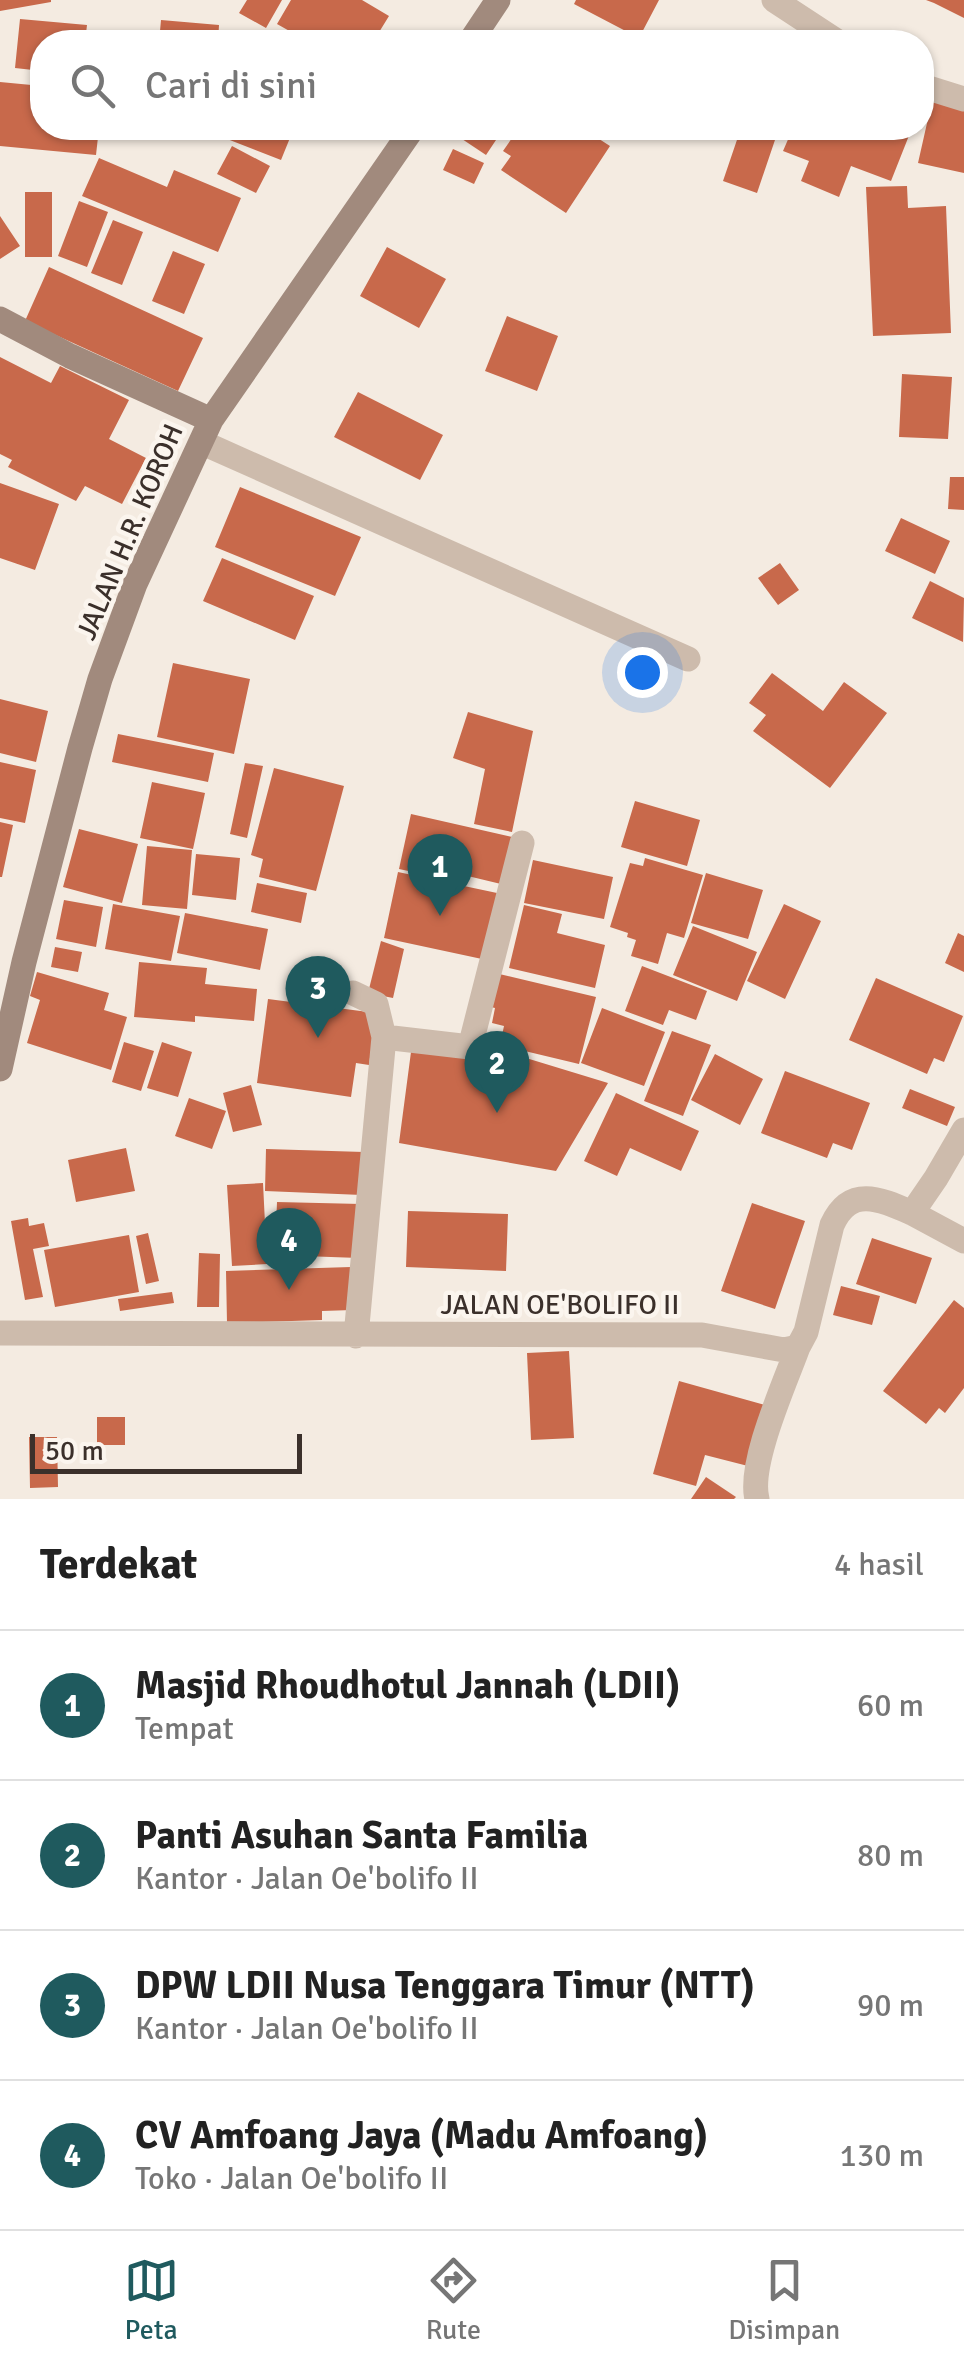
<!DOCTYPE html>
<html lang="id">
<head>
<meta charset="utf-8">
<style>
	:root { --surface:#fff; --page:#f2f2f2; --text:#222; --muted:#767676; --line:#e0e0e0; --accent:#1f5a5e }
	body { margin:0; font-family:Signika,sans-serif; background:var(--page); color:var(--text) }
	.scale { position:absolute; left:30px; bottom:25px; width:272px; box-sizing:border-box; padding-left:10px; border:5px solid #3b302b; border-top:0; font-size:28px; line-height:35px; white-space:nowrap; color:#3b302b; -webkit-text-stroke:8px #fbf5ee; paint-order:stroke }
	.you { position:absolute; left:642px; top:672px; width:35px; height:35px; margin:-25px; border:8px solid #fff; border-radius:50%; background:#1a73e8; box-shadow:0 0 0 15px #1a73e833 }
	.badge { display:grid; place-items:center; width:65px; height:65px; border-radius:50%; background:var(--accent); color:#fff; font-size:32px; font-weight:700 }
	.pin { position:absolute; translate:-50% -82px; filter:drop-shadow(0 2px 5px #0008) }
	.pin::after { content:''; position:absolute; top:52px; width:35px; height:30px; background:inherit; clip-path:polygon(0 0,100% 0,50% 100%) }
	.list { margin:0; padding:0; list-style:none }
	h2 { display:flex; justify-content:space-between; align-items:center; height:130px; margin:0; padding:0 40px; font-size:42px }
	h2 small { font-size:32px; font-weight:400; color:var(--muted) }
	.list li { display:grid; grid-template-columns:65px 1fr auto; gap:30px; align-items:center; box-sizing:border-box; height:150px; padding:0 40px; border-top:2px solid var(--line) }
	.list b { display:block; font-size:38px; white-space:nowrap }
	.list p { margin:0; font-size:32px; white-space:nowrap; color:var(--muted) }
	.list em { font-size:32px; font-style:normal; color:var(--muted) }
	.icon { flex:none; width:55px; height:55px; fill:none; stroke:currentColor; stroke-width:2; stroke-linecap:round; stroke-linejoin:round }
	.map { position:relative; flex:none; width:964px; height:1499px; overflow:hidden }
	.search { position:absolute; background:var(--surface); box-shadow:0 2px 8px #0004; left:30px; right:30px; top:30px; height:110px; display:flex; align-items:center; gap:25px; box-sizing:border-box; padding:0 35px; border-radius:40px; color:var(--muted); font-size:38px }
	.sheet { height:730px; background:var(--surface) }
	nav { display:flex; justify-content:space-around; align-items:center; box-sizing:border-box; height:140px; border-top:2px solid var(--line); background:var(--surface); font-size:28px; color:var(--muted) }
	nav a { display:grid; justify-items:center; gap:5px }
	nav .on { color:var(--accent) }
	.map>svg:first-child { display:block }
	.building { fill:#c8694b }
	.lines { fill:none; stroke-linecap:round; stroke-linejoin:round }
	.street { stroke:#cdbbac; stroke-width:25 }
	.secondary { stroke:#a18a7d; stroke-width:25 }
	.labels { text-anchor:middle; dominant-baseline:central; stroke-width:9; stroke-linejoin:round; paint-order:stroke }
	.street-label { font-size:28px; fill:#3b302b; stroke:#fbf5ee }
</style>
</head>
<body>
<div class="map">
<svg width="964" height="1499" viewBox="0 0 964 1499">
	<rect width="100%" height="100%" fill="#f4ebe1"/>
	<path class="building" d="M 0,0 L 51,0 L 51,2 L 0,11 Z
		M 247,0 L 282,0 L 266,28 L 239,13 Z
		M 291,0 L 362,0 L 389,16 L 373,42 L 309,42 L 277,24 Z
		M 576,0 L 659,0 L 639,38 L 574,4 Z
		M 926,0 L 964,0 L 964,18 L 934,3 Z
		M 20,19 L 87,25 L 85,42 L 42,42 L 42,71 L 15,68 Z
		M 161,20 L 219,25 L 218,42 L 159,42 Z
		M 0,82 L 42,86 L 42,128 L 99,128 L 96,155 L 0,146 Z
		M 932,101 L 964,108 L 964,173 L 918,163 Z
		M 199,128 L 294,128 L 281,160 Z
		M 461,128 L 504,128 L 486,155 L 456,135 Z
		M 519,128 L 526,132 L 529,128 L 582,128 L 610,146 L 566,213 L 501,170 L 511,156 L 503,151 Z
		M 741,128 L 776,137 L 757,193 L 723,181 Z
		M 793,128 L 912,128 L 891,181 L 851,166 L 839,197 L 801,181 L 809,161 L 783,151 Z
		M 232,146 L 270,166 L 256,193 L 217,174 Z
		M 453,149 L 484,163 L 474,184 L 443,170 Z
		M 99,158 L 167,187 L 174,170 L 241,198 L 218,252 L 82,196 Z
		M 907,186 L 908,208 L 946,206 L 951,333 L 873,336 L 866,187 Z
		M 25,192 L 52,192 L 52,257 L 25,257 Z
		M 79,201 L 108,212 L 87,267 L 58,256 Z
		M 0,216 L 20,246 L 0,259 Z
		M 113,220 L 143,232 L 122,285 L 91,273 Z
		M 387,247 L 446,279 L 419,328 L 360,296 Z
		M 173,251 L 205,264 L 184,314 L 152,301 Z
		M 49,267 L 203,338 L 178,391 L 25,321 Z
		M 507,316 L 558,336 L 537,391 L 485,371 Z
		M 0,357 L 51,383 L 60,366 L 129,400 L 109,439 L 146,458 L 122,504 L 85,486 L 76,501 L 8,467 L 12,460 L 0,454 Z
		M 902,374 L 952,377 L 948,439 L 899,437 Z
		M 358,392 L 443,435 L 420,480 L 334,437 Z
		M 950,477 L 964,477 L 964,510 L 948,509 Z
		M 0,483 L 59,504 L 35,570 L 0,558 Z
		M 240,487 L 361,537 L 335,596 L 215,547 Z
		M 901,518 L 950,541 L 935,574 L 885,551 Z
		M 222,558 L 314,596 L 295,640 L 203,601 Z
		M 780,563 L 799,590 L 778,605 L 758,578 Z
		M 930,581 L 964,598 L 963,642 L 912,618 Z
		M 173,663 L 250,679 L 234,754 L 157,737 Z
		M 772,673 L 823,711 L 844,682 L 887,713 L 830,788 L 753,731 L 766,715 L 749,703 Z
		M 0,699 L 48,711 L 36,762 L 0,753 Z
		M 468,712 L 533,731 L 512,832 L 474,824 L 485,769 L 453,758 Z
		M 118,734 L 214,753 L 208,782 L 112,762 Z
		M 0,762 L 36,770 L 25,823 L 0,818 Z
		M 245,763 L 263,766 L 247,838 L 230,834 Z
		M 274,768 L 344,786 L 316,891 L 259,877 L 263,859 L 251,855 Z
		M 152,782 L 205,793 L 193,849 L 140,838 Z
		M 635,801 L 700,820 L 687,866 L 621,847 Z
		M 411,814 L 512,837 L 501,884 L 447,871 L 446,879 L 399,869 Z
		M 0,822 L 13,825 L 2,877 L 0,877 Z
		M 79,829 L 138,844 L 122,903 L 63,887 Z
		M 147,846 L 192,850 L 187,909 L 142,905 Z
		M 196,854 L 240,858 L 236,900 L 192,895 Z
		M 645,858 L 703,875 L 684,938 L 667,933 L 658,964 L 631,956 L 636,940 L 627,937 L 628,933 L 610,927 L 630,863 L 643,866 Z
		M 533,860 L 613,877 L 604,919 L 524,903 Z
		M 398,872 L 497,893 L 482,959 L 384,938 Z
		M 706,873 L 763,890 L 748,939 L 691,923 Z
		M 257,883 L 307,893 L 301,923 L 251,912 Z
		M 64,900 L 103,907 L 96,947 L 56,939 Z
		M 113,904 L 180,916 L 171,961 L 105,949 Z
		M 784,904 L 821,921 L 785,999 L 747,981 Z
		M 524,905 L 562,914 L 557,933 L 605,945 L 595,988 L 509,968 Z
		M 185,913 L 268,929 L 260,970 L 177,953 Z
		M 693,926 L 757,952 L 737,1001 L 673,975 Z
		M 958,933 L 964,936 L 964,972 L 945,963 Z
		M 381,941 L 404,949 L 393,998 L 368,993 Z
		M 55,947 L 82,952 L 78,972 L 51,967 Z
		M 139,962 L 207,968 L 205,984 L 257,989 L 254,1021 L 195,1016 L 195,1022 L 134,1017 Z
		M 642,966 L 707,991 L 696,1020 L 669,1010 L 663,1025 L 625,1011 Z
		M 37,972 L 109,993 L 104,1010 L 127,1017 L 111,1070 L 27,1043 L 40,1000 L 30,996 Z
		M 495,973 L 596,997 L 579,1064 L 500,1045 L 504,1026 L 492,1023 L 495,1008 L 487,1006 Z
		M 876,978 L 963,1016 L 944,1062 L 934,1058 L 927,1074 L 849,1040 Z
		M 268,999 L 376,1013 L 369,1065 L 356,1063 L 351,1097 L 257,1083 Z
		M 602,1008 L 665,1032 L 644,1086 L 581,1063 Z
		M 672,1031 L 711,1045 L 683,1116 L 644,1101 Z
		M 124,1042 L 154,1051 L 141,1091 L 112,1082 Z
		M 162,1042 L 192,1052 L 178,1097 L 147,1088 Z
		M 480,1044 L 608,1083 L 556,1171 L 399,1143 L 411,1052 Z
		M 715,1054 L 763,1079 L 740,1125 L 691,1100 Z
		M 785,1071 L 870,1103 L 852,1150 L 833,1143 L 827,1158 L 761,1133 Z
		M 251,1085 L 262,1125 L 233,1132 L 223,1093 Z
		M 910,1089 L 955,1107 L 947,1126 L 902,1108 Z
		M 616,1093 L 699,1131 L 681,1171 L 630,1148 L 617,1176 L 584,1161 Z
		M 189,1098 L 226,1111 L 212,1149 L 175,1136 Z
		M 126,1148 L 135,1191 L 76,1202 L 68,1160 Z
		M 266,1149 L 364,1152 L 362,1195 L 265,1191 Z
		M 263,1183 L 267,1264 L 232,1266 L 227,1185 Z
		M 277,1202 L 361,1204 L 359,1258 L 275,1255 Z
		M 752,1203 L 805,1221 L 775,1309 L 721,1291 Z
		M 408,1211 L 508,1214 L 506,1271 L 406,1267 Z
		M 28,1218 L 29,1226 L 44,1223 L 49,1246 L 33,1249 L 43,1297 L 25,1300 L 11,1221 Z
		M 148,1233 L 159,1281 L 146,1284 L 136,1236 Z
		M 129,1235 L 139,1292 L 55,1307 L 44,1250 Z
		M 872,1238 L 932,1258 L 916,1304 L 856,1284 Z
		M 199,1253 L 220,1254 L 219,1307 L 197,1307 Z
		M 351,1267 L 352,1310 L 322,1311 L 322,1320 L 227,1323 L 226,1271 Z
		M 841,1286 L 880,1296 L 872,1325 L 833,1315 Z
		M 172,1292 L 174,1303 L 120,1311 L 118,1299 Z
		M 954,1300 L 964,1308 L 964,1388 L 945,1413 L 939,1408 L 926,1424 L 883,1391 Z
		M 569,1351 L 574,1438 L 531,1440 L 527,1353 Z
		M 679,1381 L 765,1405 L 748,1466 L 705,1455 L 696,1486 L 653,1474 Z
		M 97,1417 L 125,1417 L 125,1445 L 97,1445 Z
		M 29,1437 L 57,1437 L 58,1487 L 30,1488 Z
		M 706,1477 L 736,1497 L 734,1499 L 691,1499 Z"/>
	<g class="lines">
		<path class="street" d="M 774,0 L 838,42
			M 922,86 L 964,99
			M 203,443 L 688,659
			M 353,993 L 376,1004 L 384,1037
			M 912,1213 L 964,1241
			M 0,1333 L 702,1335 L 784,1350 L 798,1347 L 806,1332 L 832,1225 C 850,1185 880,1199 912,1213 L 936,1178 L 964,1130
			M 356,1336 L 384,1037 L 470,1047 L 522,843
			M 757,1499 C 748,1464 785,1383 798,1347"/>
		<path class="secondary" d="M 470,42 L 498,0
			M 0,319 L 70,356 L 211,420
			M 0,1069 L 24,962 L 80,748 L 100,679 L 135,584 L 211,420 L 413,128"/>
	</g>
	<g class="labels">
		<g class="street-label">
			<text transform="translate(130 532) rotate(-67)">JALAN H.R. KOROH</text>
			<text x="560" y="1305">JALAN OE'BOLIFO II</text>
		</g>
	</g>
</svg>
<div class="scale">50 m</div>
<div class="you"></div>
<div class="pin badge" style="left:440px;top:916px">1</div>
<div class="pin badge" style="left:497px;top:1113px">2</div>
<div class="pin badge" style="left:318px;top:1038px">3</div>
<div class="pin badge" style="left:289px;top:1290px">4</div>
<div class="search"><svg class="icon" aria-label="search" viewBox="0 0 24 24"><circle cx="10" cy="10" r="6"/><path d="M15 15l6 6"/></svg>Cari di sini</div>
</div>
<section class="sheet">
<h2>Terdekat<small>4 hasil</small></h2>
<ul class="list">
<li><span class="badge">1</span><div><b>Masjid Rhoudhotul Jannah (LDII)</b><p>Tempat</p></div><em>60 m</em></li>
<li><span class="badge">2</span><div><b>Panti Asuhan Santa Familia</b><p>Kantor · Jalan Oe'bolifo II</p></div><em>80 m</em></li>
<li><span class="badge">3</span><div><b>DPW LDII Nusa Tenggara Timur (NTT)</b><p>Kantor · Jalan Oe'bolifo II</p></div><em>90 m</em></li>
<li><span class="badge">4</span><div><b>CV Amfoang Jaya (Madu Amfoang)</b><p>Toko · Jalan Oe'bolifo II</p></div><em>130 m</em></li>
</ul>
</section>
<nav>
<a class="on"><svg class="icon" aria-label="map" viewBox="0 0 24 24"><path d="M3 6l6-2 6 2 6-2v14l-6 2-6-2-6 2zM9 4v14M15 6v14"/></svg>Peta</a>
<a><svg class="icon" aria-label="directions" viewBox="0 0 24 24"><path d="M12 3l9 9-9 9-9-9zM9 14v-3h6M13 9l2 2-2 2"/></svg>Rute</a>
<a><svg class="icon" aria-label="saved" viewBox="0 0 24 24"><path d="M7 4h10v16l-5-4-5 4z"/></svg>Disimpan</a>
</nav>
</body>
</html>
